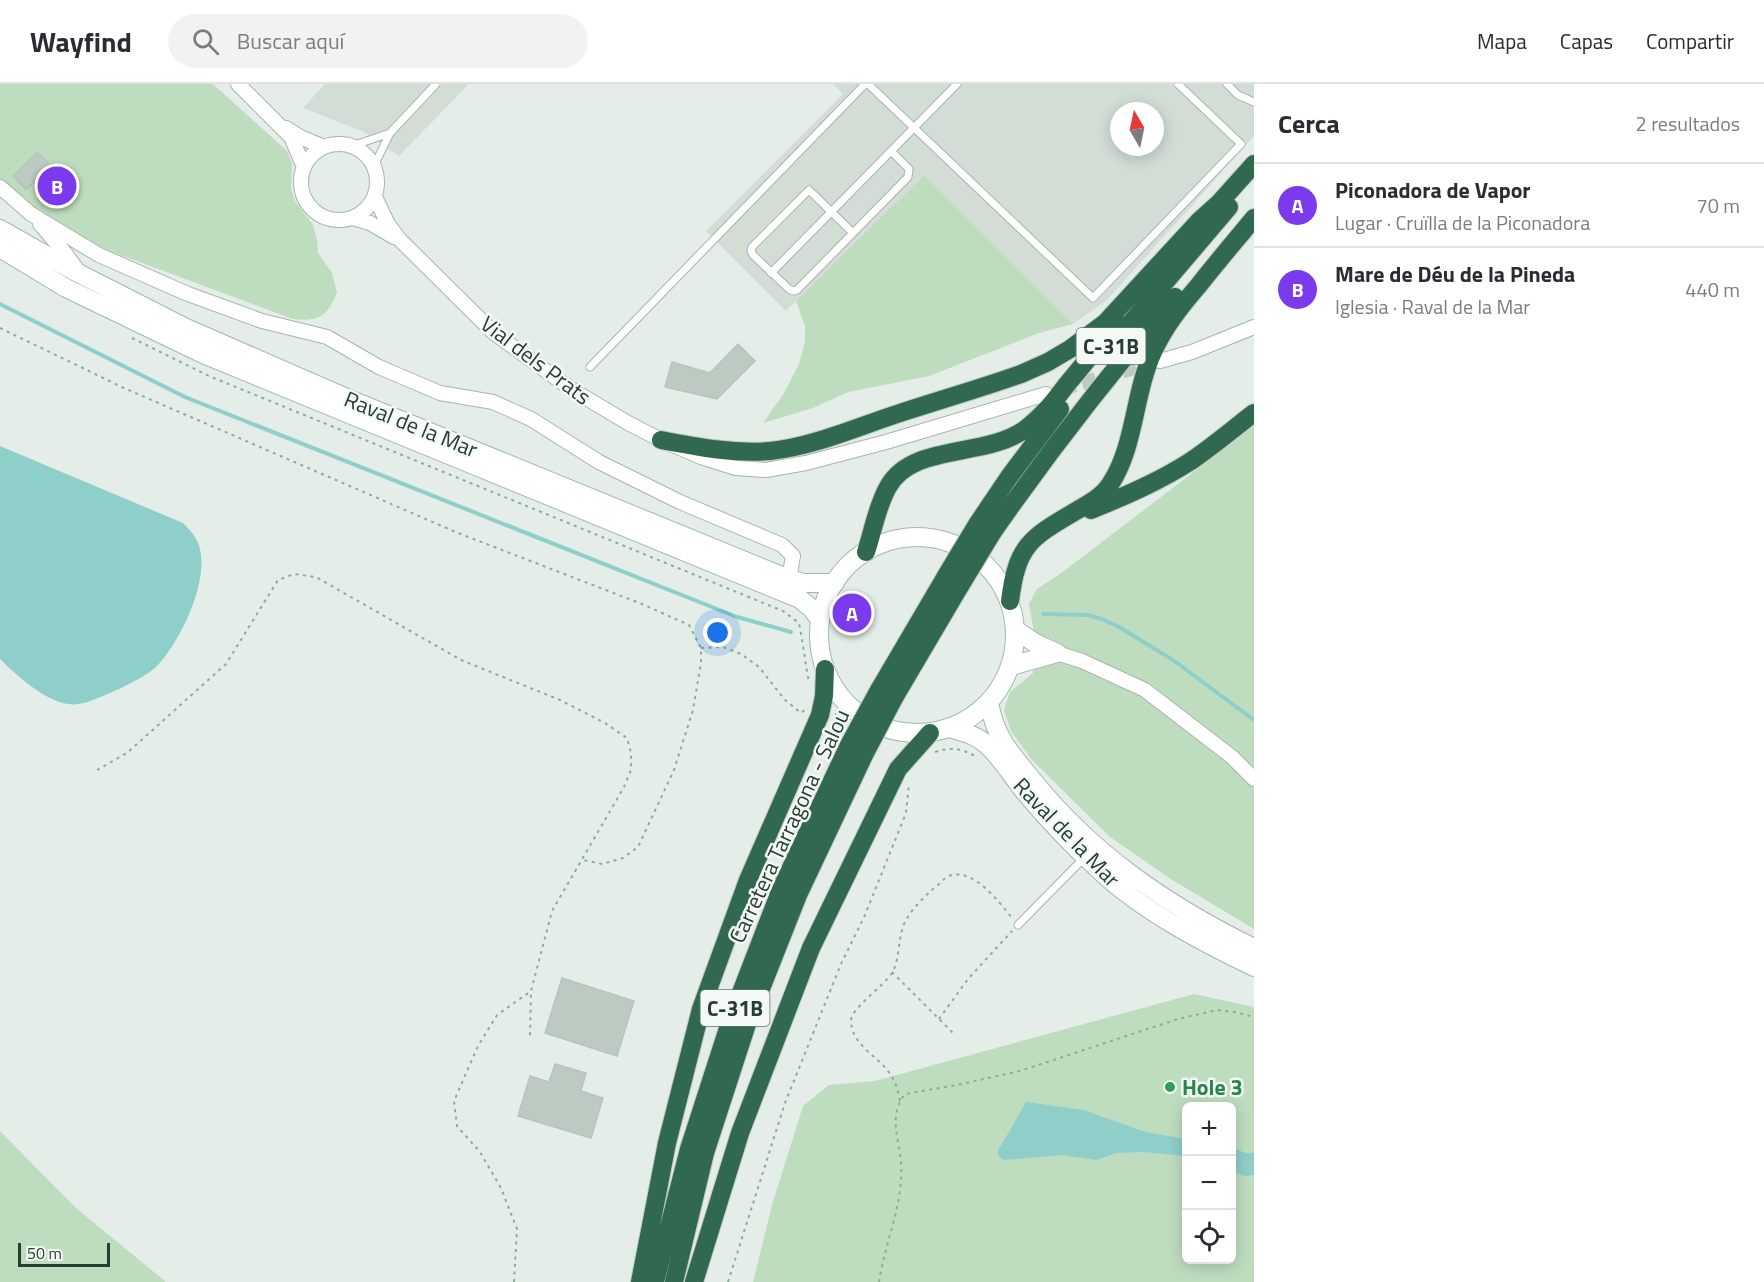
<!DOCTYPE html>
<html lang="es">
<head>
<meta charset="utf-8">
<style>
	:root { --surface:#fff; --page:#f2f2f3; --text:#2b2b33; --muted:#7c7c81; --line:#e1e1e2; --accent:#7c3aed }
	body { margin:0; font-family:"Titillium Web",sans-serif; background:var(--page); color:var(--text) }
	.controls { position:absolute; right:18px; bottom:18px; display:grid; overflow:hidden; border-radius:9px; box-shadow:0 3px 15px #0003 }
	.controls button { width:54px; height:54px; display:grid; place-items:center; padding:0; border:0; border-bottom:2px solid var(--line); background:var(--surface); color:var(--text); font:30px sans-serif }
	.compass { position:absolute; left:1110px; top:18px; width:54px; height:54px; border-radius:50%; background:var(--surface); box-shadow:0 3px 15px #0003; rotate:351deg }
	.scale { position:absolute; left:18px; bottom:15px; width:92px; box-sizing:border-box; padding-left:6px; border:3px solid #243e31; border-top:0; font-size:16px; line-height:21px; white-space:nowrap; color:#243e31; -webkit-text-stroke:4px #f4f9f6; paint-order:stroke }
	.you { position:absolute; left:718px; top:549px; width:21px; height:21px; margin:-15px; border:4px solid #fff; border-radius:50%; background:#1a73e8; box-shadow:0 0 0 9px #1a73e833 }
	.badge { display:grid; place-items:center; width:39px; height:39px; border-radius:50%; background:var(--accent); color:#fff; font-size:20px; font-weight:700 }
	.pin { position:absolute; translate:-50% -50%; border:3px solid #fff; box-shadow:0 2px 6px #0006 }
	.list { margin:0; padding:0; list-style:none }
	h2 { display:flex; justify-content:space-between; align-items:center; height:78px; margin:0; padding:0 24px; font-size:26px }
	h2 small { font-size:20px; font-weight:400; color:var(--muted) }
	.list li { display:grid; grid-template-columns:39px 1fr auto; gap:18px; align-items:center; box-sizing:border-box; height:84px; padding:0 24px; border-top:2px solid var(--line) }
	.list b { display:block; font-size:22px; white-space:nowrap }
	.list p { margin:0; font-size:20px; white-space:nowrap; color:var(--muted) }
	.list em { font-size:20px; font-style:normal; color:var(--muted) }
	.icon { flex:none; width:33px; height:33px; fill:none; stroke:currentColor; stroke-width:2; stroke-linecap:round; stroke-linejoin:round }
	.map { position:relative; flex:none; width:1254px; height:1198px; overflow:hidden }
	header { display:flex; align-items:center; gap:36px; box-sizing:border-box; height:84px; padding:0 30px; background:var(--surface); border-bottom:2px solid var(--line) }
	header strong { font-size:28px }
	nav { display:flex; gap:33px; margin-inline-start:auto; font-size:21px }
	.search { width:420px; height:54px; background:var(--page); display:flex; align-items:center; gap:15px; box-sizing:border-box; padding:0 21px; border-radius:33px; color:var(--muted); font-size:22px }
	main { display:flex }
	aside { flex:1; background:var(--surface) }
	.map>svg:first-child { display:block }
	.built { fill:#d2ddd5; fill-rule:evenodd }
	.green { fill:#beddbf; fill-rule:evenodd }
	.water { fill:#8fcfca }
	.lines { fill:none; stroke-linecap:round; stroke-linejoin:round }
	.stream { stroke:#8fcfca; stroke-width:4 }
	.building { fill:#bccac2; stroke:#b6c6bc; stroke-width:1.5 }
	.street-tunnel { stroke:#becac3; stroke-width:14; stroke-dasharray:14 7; stroke-linecap:butt }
	.lane-casing { stroke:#a7b5ad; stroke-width:9 }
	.street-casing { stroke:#a7b5ad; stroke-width:16 }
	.secondary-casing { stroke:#a3b8ac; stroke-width:20 }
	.highway-casing { stroke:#c2c9c5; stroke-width:20 }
	.path { stroke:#86af98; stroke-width:2; stroke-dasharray:3 4.5; stroke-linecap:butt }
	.lane { stroke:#fff; stroke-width:7 }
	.street { stroke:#fff; stroke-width:14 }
	.secondary { stroke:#fff; stroke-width:18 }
	.highway { stroke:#316950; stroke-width:18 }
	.highway-bridge-casing { stroke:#c2c9c5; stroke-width:20; stroke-linecap:butt }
	.highway-bridge { stroke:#316950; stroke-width:18 }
	.leisure-dot { fill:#2e9e5b; stroke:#f4f9f6; stroke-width:2 }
	.labels { text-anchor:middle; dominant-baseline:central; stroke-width:5; stroke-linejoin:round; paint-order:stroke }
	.shield { fill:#f4f9f6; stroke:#62766c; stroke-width:1.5 }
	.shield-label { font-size:21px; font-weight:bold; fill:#243e31 }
	.street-label { font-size:22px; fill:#243e31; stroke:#f4f9f6 }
	.leisure-label { font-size:22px; font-weight:bold; fill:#27864d; stroke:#f4f9f6; text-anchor:start }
</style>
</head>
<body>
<header>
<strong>Wayfind</strong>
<div class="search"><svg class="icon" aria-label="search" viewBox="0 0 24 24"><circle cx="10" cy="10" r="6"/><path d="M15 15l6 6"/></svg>Buscar aquí</div>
<nav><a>Mapa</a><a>Capas</a><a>Compartir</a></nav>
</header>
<main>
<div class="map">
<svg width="1254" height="1198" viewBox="0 0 1254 1198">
	<rect width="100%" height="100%" fill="#e4ede7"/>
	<path class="built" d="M 325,0 L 469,0 L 399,72 L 364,48 L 303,24 Z
		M 833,0 L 1254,0 L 1254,52 L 1107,216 L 1073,240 L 924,91 L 786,227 L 706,147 L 843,10 ZM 1119,27 L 1155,27 L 1155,63 L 1119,63 Z"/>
	<path class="green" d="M 0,0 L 213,0 L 287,67 L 292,79 L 291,105 L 295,117 L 313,141 L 317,156 L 318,169 L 332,189 L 337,209 C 327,232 319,238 293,235 L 99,163 L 22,121 L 0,98 Z
		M 924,91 L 1073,240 L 1039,249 L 929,292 L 848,308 L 813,324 L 763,339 L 784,309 L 799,280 L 805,258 L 805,242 L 796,217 Z
		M 1254,342 L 1254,845 L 1171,795 L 1110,753 L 1032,676 L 1011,647 L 1004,626 L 1010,608 L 1033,589 L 1034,548 L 1029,520 L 1037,505 L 1060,490 Z
		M 1194,910 L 1254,923 L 1254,1198 L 753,1198 L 772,1121 L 803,1022 L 829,1001 L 875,997 ZM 1186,1022 L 1232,1022 L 1232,1176 L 1186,1176 Z
		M 0,1047 L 76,1124 L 166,1198 L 0,1198 Z"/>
	<path class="water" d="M 0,362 L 183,439 C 187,443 192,448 195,453 C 216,486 181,558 156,583 C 144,594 119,605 103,612 C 93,616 80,622 68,620 C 45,617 16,591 0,575 Z
		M 1026,1018 L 1084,1026 L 1145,1048 L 1186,1055 L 1186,1072 L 1143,1068 L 1116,1069 L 1096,1076 L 1062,1071 L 1004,1076 L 998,1072 L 998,1067 Z
		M 1232,1064 L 1246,1069 L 1254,1069 L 1254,1091 L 1245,1092 L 1232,1088 Z"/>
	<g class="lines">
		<path class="stream" d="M 0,220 L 185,313 L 737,533 L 791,548
			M 1043,530 L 1087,531 L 1102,535 L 1119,543 L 1173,576 L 1254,636"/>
	</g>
	<path class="building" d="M 37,68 L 51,82 L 26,106 L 13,92 Z
		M 738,260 L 755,277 L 717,315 L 665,303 L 672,278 L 710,289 Z
		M 562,894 L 634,917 L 617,972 L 545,949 Z
		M 555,980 L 586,989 L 581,1007 L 603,1014 L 591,1054 L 518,1032 L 530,992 L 549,998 Z"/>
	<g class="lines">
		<path class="street-tunnel" d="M 1062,305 L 1156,278"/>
		<defs>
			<path id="lane" d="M 868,0 L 1093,214 L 1241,60 L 1178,0
				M 1227,0 L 1238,11 L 1254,18
				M 352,62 L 390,49
				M 374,82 L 390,49 L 436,0
				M 853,149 L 809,106 L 752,163 L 751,167 L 753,171 L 789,205 L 793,207 L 797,206 L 908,93 L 909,85 L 892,68
				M 771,189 L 957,0
				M 590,283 L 865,0
				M 1018,841 L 1084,774"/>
			<path id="street" d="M 238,0 L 291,53 L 304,83
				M 286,44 L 300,53 L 324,63
				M301 98a38 38 0 1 1 76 0a38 38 0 1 1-76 0Z
				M 0,103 L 31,130 L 99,171 L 188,210 L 262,237 L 327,253 L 379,283 L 440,309 L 493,318 L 531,335 L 599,378 L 680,418 L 782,461 L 793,472 L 789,495
				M 375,113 L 388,140 L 399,155 L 494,249 L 571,305 L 628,339 L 661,356 L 701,373 L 736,384 L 766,386 L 806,379 L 886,358 L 1046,310
				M 353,134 L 370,139 L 394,153
				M 40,140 L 65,169 L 79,188
				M 1160,277 L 1192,268 L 1254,243
				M 1057,569 L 1082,577 L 1145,606 L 1232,673 L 1254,695"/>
			<path id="secondary" d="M 0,145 L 74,187 L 186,244 L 349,315 L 789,495 L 803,499 L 835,499
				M 0,164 L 66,204 L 203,270 L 800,515 L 812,525 L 820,536
				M819 551a98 98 0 1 1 196 0a98 98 0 1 1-196 0Z
				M 1016,546 L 1035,559 L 1057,569
				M 1011,582 L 1057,569
				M 989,618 C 995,653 1009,667 1030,693 C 1091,770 1168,822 1254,864
				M 950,644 C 962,648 977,651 987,661 C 1001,674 1012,692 1024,707 C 1047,735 1073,762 1099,786 C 1141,826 1202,858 1254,883"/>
			<path id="highway" d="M 1211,128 L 1254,80
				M 1115,257 L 1229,123
				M 661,356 C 697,363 733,370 770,367 C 811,363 855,344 894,331 C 936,317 979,305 1021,290 L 1048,278 L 1070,265 L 1105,239 L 1199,137 L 1218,120
				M 1091,426 C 1125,412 1160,397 1191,377 C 1213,362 1233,345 1254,329
				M 978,439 L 1009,393 L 1060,325
				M 992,449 C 1049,367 1110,289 1175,213
				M 866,468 C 873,447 877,422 888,403 C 912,359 984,374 1024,346 C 1042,333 1055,316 1068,299 C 1085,279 1101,258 1118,239
				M 1010,517 C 1017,461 1030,454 1076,427 C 1090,419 1103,412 1111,399 C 1135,362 1134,309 1153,268 C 1164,243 1181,222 1199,201 C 1217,178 1236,156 1254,134
				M 879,606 L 946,492
				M 894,614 L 960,502
				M 640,1198 L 667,1059 L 701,925 L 748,796 L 820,631 L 824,612 L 825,585
				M 655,1198 L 689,1065 L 732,932 L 781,805 L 849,661
				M 674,1198 L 705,1069 L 747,940 L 798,811 L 865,669
				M 694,1198 L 740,1049 L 811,864 L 898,685 L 930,649"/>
		</defs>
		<use href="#lane" class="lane-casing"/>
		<use href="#street" class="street-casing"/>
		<use href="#secondary" class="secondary-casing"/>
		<use href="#highway" class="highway-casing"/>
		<path class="path" d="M 0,244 L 124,304 L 458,449 L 642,520 L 689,541 L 701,564 L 701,579 L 693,626 L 674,686 L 638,763 L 623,774 L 602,780 L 583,776
			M 132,254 L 209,292 L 783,527 L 799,539 C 803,559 805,578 809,598
			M 701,564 L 723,563 L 741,570 L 759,583 L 785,616 L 801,629 L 806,625
			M 835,630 L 845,636
			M 935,668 C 951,663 960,664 975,672
			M 97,686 L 127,669 L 226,580 L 278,496 L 294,490 L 316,493 L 461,576 L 560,616 L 605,639 L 627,654 L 631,669 L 631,686 L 624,703 L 552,827 L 531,907 L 530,954
			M 892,888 L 955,951
			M 939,935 L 968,895 L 1012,847
			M 900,1017 C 898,1005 895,996 888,987 C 876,971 852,961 851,937 C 851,924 884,902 892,889 C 901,873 897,852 906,836 C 912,825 924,813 933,805 C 938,802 942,796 947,793 C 971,780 1000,819 1012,834
			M 514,1198 L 517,1145 L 501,1104 L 480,1068 L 457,1042 L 454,1017 L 478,962 L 497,931 L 531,907
			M 728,1198 L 785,1019 L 841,880 L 865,831 L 906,729 L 909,700
			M 879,1198 C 885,1158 904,1119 901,1078 C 899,1054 888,1032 905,1010 L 957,1001 L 1020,987 L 1178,935 L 1217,926 L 1234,928 L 1254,933"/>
		<use href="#lane" class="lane"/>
		<use href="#street" class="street"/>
		<use href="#secondary" class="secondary"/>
		<use href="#highway" class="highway"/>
		<defs>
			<path id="highway-bridge" d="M 946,492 L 978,439
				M 960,502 L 992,449
				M 849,661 L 879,606
				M 865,669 L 894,614"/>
		</defs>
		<use href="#highway-bridge" class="highway-bridge-casing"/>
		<use href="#highway-bridge" class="highway-bridge"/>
	</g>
	<circle class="leisure-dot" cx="1170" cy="1003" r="6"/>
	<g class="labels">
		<g class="shield">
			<rect x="1076.5" y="244" width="69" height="36" rx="4.5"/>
			<rect x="700.5" y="906" width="69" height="36" rx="4.5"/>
		</g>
		<g class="shield-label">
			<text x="1111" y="262">C-31B</text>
			<text x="735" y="924">C-31B</text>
		</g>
		<g class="street-label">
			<text transform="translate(536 276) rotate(37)">Vial dels Prats</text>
			<text transform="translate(411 340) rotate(22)">Raval de la Mar</text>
			<text transform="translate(789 742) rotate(-65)">Carretera Tarragona - Salou</text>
			<text transform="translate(1067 748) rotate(46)">Raval de la Mar</text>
		</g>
		<g class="leisure-label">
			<text x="1182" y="1003">Hole 3</text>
		</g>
	</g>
</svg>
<div class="controls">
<button>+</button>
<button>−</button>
<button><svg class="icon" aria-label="locate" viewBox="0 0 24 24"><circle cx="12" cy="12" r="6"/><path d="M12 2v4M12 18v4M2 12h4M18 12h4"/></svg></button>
</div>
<svg class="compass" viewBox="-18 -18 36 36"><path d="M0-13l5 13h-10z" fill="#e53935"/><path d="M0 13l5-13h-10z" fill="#7c7c81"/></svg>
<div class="scale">50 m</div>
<div class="you"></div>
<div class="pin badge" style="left:852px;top:529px">A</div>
<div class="pin badge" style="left:57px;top:102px">B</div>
</div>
<aside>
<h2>Cerca<small>2 resultados</small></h2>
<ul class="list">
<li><span class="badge">A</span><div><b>Piconadora de Vapor</b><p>Lugar · Cruïlla de la Piconadora</p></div><em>70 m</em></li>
<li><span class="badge">B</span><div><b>Mare de Déu de la Pineda</b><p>Iglesia · Raval de la Mar</p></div><em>440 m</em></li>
</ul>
</aside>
</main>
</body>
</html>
